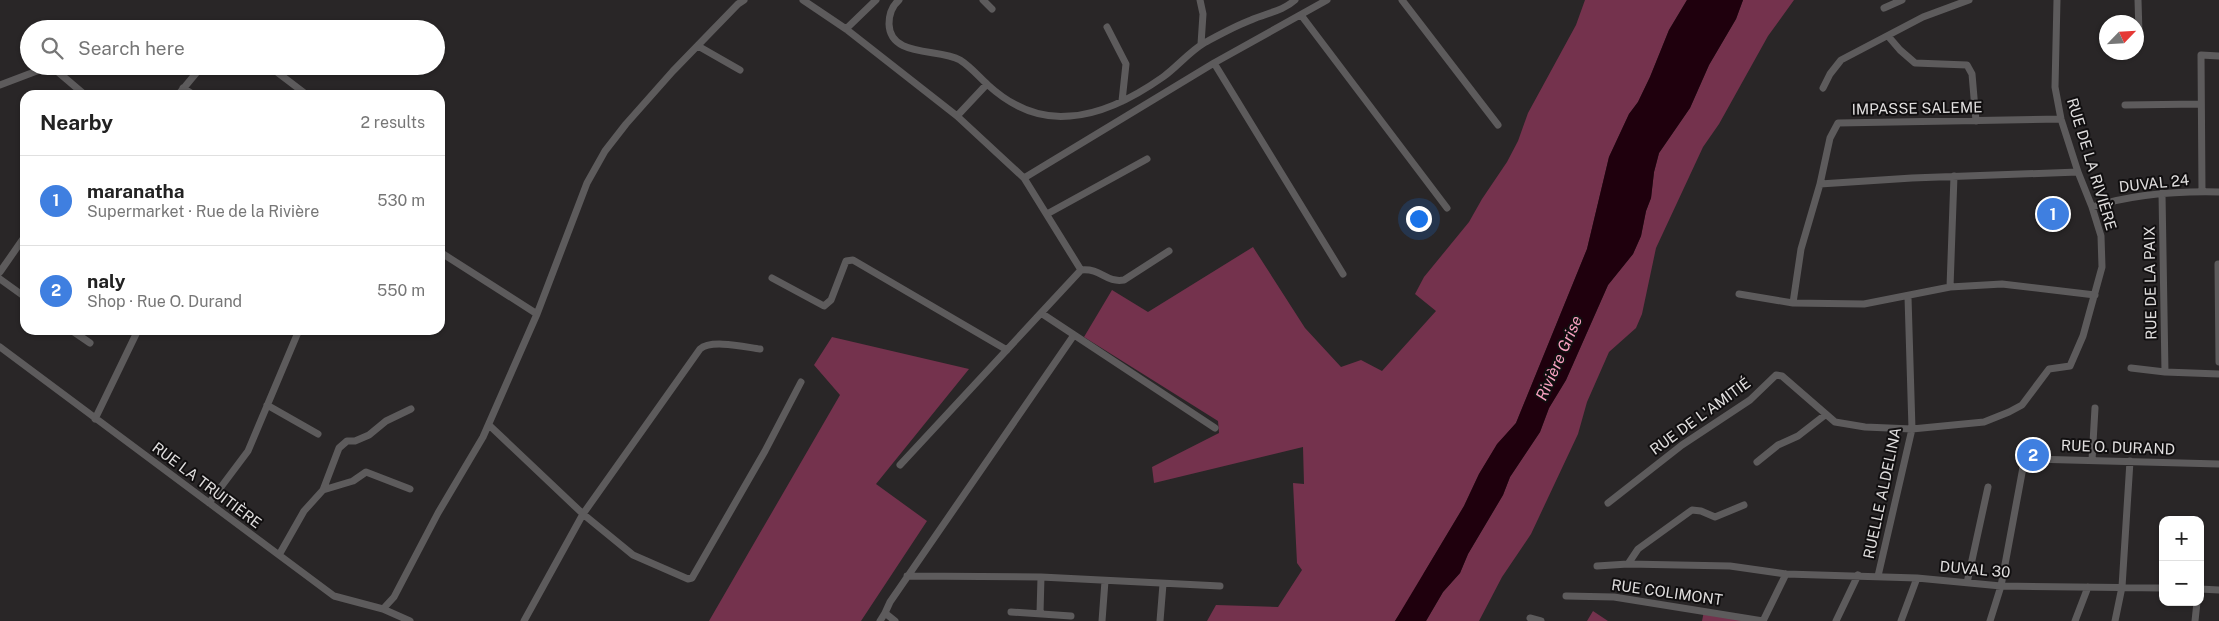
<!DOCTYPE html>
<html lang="en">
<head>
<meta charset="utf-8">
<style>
	:root { --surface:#fff; --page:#f6f6f6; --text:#222; --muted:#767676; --line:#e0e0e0; --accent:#b45309 }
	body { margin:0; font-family:"Public Sans",sans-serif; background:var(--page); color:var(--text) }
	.controls { position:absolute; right:15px; bottom:15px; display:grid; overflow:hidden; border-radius:10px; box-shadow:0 1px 4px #0004 }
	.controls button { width:45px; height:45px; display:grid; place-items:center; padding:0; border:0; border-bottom:1px solid var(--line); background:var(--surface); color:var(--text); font:25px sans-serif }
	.compass { position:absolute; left:2099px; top:15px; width:45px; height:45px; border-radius:50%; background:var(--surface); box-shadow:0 1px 4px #0004; rotate:65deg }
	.you { position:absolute; left:1418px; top:218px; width:18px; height:18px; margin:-12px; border:4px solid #fff; border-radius:50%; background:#1a73e8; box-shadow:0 0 0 8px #1a73e833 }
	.badge { display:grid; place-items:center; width:32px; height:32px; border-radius:50%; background:var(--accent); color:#fff; font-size:16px; font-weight:700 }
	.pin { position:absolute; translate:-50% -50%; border:2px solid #fff; box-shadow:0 1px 5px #0006 }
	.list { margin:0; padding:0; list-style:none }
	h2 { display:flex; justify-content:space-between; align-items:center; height:65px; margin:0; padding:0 20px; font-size:21px }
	h2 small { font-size:16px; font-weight:400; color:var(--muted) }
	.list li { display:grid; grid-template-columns:32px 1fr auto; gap:15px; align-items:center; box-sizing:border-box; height:90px; padding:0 20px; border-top:1px solid var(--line) }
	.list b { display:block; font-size:19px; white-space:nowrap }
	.list p { margin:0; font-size:16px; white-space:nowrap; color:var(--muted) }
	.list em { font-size:16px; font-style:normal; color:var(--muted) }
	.icon { flex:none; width:28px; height:28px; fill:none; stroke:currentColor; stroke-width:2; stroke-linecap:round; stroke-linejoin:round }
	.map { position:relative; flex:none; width:2219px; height:621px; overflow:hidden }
	.search { position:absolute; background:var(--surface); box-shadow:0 1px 4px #0004; left:20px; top:20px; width:425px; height:55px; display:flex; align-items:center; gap:12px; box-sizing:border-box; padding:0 18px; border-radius:28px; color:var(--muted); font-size:19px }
	.panel { position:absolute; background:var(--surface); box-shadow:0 1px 4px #0004; left:20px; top:90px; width:425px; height:245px; border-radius:15px }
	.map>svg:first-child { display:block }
	.green { fill:#74324d }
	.water { fill:#1f000d }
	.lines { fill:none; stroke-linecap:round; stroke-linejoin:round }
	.minor { stroke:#5d5b5c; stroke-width:7 }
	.labels { text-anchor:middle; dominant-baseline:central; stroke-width:4; stroke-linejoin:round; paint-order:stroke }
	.street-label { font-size:15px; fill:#e0dede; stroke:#110f10 }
	.water-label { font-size:16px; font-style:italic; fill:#f9a2c1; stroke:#110f10 }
</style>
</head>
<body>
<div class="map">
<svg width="2219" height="621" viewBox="0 0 2219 621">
	<rect width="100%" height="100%" fill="#292627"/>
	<path class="green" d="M 1585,0 L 1687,0 L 1669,30 L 1650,77 L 1638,102 L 1629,114 L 1609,157 L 1587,249 L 1516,423 L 1497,445 L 1479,474 L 1464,506 L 1424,573 L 1420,583 L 1395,621 L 1207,621 L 1216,605 L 1278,607 L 1302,570 L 1297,563 L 1293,483 L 1304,484 L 1303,447 L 1154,483 L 1152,467 L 1219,433 L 1218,421 L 1084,337 L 1112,290 L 1148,312 L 1253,247 L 1305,328 L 1341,367 L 1361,360 L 1382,371 L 1436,311 L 1415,294 L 1424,277 L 1469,222 L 1482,199 L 1507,162 L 1518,141 L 1528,113 L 1576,25 Z
		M 1743,0 L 1794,0 L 1768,36 L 1719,124 L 1703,147 L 1656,248 L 1642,314 L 1636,328 L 1609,352 L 1587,402 L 1578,434 L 1531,534 L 1502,577 L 1479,621 L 1426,621 L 1443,592 L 1460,573 L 1468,554 L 1503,495 L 1510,477 L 1540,432 L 1549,408 L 1566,380 L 1608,285 L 1633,254 L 1641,236 L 1646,211 L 1651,198 L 1654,172 L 1659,153 L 1690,108 L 1709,65 L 1736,19 Z
		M 832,337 L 969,369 L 876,484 L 927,521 L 861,621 L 709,621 L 840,395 L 814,365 Z
		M 1593,611 L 1608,621 L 1587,621 Z
		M 1704,611 L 1752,621 L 1702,621 Z"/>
	<path class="water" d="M 1687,0 L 1743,0 L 1736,19 L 1709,65 L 1690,108 L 1659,153 L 1654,172 L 1651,198 L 1646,211 L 1641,236 L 1633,254 L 1608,285 L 1566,380 L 1549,408 L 1540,432 L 1510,477 L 1503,495 L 1468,554 L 1460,573 L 1443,592 L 1426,621 L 1395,621 L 1464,506 L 1479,474 L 1497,444 L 1516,423 L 1587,249 L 1609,157 L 1629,114 L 1638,102 L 1650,77 L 1669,30 Z"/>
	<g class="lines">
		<path class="minor" d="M 803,0 L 846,29 L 957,116 L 1024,178 L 1081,270 L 1041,313 L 1215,428
			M 899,0 C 892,6 889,14 889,24 C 890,58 939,48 960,60 C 971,67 979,77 988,85 C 1011,106 1039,119 1070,116 C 1104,114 1136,96 1163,77 C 1177,67 1189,52 1204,43 C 1219,35 1235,26 1251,20 C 1267,13 1283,11 1295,0
			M 983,0 L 992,9
			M 1200,0 L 1203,14 L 1201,44
			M 1402,0 L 1498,125
			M 2138,0 L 2139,33
			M 1884,8 L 1902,0
			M 1301,15 L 1447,208
			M 1107,27 L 1126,64 L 1122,101
			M 846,29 L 876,0
			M 1888,36 L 1900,50 L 1915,63 L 1967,65 L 1972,74 L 1976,121
			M 698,46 L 740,70
			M 1214,63 L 1343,274
			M 51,66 L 85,95
			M 269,66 L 307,95
			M 0,85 L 50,66
			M 183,88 L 194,95
			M 1823,88 L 1830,74 L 1841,60 L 1923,17 L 1969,0
			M 178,95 L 202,66
			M 2125,105 L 2200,104
			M 957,116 L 987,84
			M 2078,172 L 1912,178 L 1820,184 L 1801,249 L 1793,303 L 1864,304 L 1950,287 L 2002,284 L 2095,295
			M 1024,178 L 1214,63 L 1327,0
			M 1820,184 L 1830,138 L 1838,123 L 2061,119
			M 2202,192 L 2201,55 L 2219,56
			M 2162,193 L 2165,372
			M 2092,207 C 2134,194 2176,191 2219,192
			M 1047,214 L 1147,159
			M 440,252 L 537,314
			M 2218,264 L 2219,362
			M 1081,270 C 1102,268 1105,283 1124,280 L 1169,251
			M 0,272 L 25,236
			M 772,278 L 824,306 L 831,300 L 846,261 L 853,260 L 1007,350
			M 0,279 L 25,297
			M 1950,287 L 1954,176
			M 1739,294 L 1793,303
			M 71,330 L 90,343
			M 0,347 L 334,596 L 383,609 L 410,621
			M 2131,368 L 2165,372 L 2219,374
			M 267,405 L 318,434
			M 95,419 L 138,330
			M 489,425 L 583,514 L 633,555 L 688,579 L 692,578 L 765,451 L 801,382
			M 2092,460 L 2095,408
			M 1757,462 L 1778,445 L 1798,436 L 1825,415
			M 900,465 L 1041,313
			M 323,490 L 353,481 L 366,472 L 410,489
			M 209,503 L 248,451 L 299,330
			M 1608,503 L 1682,445 L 1750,400 L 1776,375 L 1782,376 L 1835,422 L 1865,427 L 1912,429 L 1984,422 L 2009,412 L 2022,405 L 2049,369 L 2070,366 L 2083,336 L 2102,267 L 2101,236 L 2092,207 L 2078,172 L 2061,119 L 2055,87 L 2057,0
			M 279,555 L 304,511 L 323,490 L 339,448 L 347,441 L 355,441 L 369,435 L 386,421 L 411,409
			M 1628,564 L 1638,549 L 1692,510 L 1701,511 L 1715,517 L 1744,505
			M 1597,566 L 1628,564 L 1730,566 L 1786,574 L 1917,578 L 2001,586 L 2163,588
			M 907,576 L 1041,577 L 1220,586
			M 1878,576 L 1912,429 L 1908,297
			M 1967,583 L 1988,487
			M 2200,589 L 2219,590
			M 1566,596 L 1614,597 L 1763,621
			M 383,609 L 394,597 L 438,513 L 483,437 L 537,314 L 587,183 L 605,151 L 626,124 L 673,71 L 738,4 L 744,0
			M 1011,612 L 1071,616
			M 1040,613 L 1041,577
			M 1530,618 L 1541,621
			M 524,621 L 583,514 L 700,349 C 711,339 745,347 760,349
			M 880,621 L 885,613
			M 895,621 L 885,613 L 890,602 L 1074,335
			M 1102,621 L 1105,581
			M 1160,621 L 1163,584
			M 1763,621 L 1786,574
			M 1836,621 L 1858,575
			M 1901,621 L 1917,578
			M 1990,621 L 2001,586 L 2024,462 L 2028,459 L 2219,464
			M 2075,621 L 2088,587
			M 2115,621 L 2122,587 L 2130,461
			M 2195,621 L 2197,602"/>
	</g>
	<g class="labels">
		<g class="street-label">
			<text transform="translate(1917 108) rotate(-1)">IMPASSE SALEME</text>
			<text transform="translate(2092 164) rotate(73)">RUE DE LA RIVIÈRE</text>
			<text transform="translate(2154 183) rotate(-6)">DUVAL 24</text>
			<text transform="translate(2150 283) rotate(-91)">RUE DE LA PAIX</text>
			<text transform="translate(1700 416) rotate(-36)">RUE DE L'AMITIÉ</text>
			<text transform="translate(2118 447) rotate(2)">RUE O. DURAND</text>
			<text transform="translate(207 485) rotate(37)">RUE LA TRUITIÈRE</text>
			<text transform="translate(1882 493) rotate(-78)">RUELLE ALDELINA</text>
			<text transform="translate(1975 569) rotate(5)">DUVAL 30</text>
			<text transform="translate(1667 592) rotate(8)">RUE COLIMONT</text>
		</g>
		<g class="water-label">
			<text transform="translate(1559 358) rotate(-66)">Rivière Grise</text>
		</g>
	</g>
</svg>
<div class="controls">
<button>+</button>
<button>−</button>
</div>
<svg class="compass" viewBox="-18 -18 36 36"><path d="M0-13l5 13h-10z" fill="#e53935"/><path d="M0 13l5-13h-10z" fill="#767676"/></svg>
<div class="you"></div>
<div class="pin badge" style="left:2053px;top:214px;background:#3f7fe0">1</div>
<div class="pin badge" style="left:2033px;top:455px;background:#3f7fe0">2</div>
<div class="search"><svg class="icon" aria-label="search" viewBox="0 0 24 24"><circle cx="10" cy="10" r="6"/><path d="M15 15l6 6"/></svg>Search here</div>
<section class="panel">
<h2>Nearby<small>2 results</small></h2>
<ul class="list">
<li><span class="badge" style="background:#3f7fe0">1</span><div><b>maranatha</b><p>Supermarket · Rue de la Rivière</p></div><em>530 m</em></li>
<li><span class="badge" style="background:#3f7fe0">2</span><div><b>naly</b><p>Shop · Rue O. Durand</p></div><em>550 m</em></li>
</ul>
</section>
</div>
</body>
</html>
